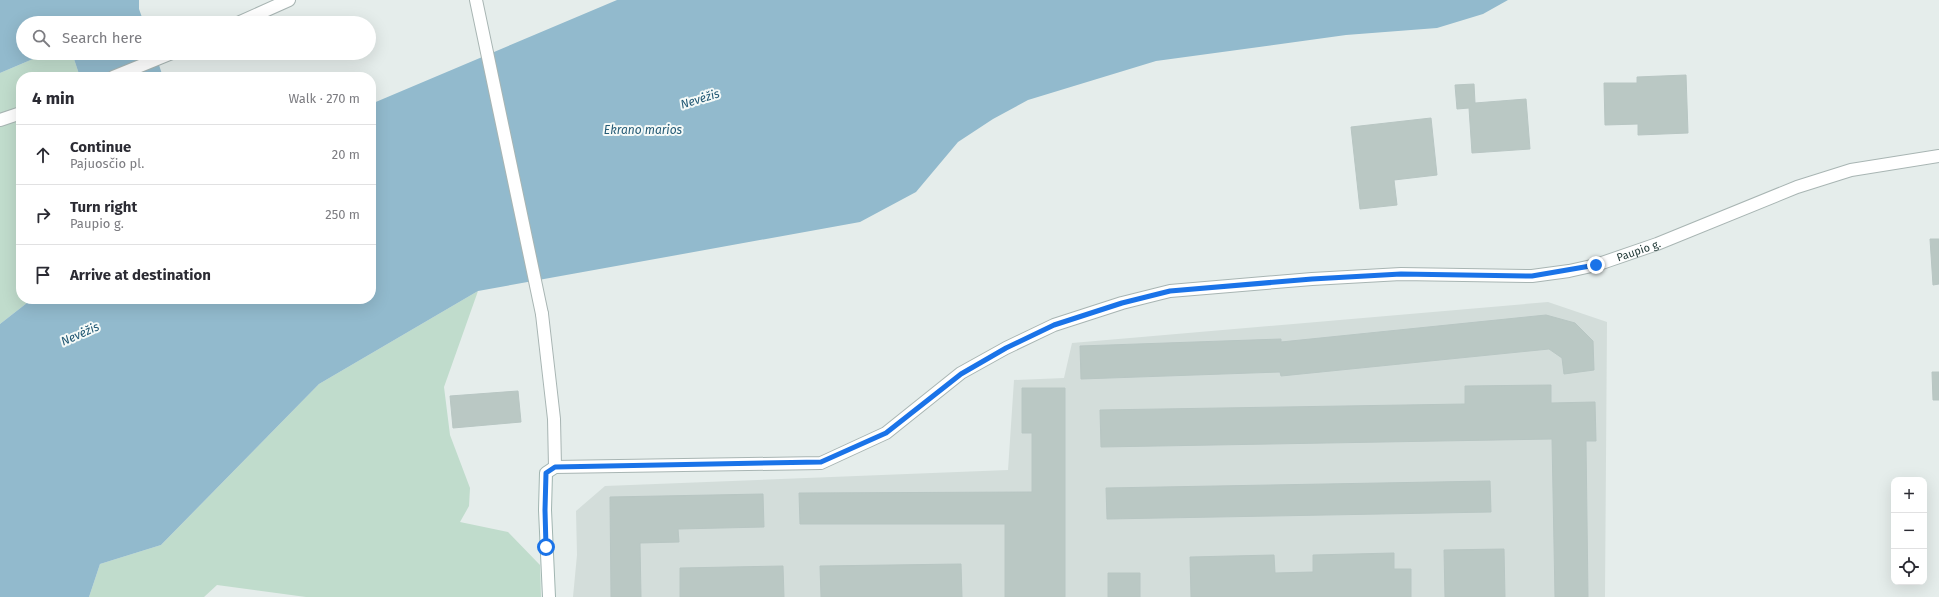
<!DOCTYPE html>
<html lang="en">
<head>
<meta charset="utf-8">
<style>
	:root { --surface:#fff; --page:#f7f7f7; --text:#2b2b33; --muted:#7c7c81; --line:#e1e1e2 }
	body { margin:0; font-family:"Fira Sans",sans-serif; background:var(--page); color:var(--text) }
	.controls { position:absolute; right:12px; bottom:12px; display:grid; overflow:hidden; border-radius:8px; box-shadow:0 4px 16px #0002 }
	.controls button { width:36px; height:36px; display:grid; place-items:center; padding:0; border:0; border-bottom:1px solid var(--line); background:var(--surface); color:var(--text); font:20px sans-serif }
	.stop { position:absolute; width:12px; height:12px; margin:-9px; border:3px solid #1a73e8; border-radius:50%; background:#fff }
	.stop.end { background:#1a73e8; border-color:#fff; box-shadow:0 1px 4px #0008 }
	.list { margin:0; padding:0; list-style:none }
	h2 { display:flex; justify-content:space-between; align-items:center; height:52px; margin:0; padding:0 16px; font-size:17px }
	h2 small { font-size:13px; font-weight:400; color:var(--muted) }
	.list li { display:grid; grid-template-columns:26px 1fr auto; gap:12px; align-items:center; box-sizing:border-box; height:60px; padding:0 16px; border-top:1px solid var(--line) }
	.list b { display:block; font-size:15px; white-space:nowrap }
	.list p { margin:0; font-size:13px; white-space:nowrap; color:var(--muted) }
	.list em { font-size:13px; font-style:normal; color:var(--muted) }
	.icon { flex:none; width:22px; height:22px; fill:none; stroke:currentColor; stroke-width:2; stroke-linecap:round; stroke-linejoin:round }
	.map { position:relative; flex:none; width:1939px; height:597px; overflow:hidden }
	.search { position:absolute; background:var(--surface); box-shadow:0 4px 16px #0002; left:16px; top:16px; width:360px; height:44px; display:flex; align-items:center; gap:10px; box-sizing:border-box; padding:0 14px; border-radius:22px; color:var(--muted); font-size:15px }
	.panel { position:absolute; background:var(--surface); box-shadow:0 4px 16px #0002; left:16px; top:72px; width:360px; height:232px; border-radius:16px }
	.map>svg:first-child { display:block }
	.built { fill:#d3ddda }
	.green { fill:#c0dccc }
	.water { fill:#92bacd }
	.building { fill:#bac8c4; stroke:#b8c6c3 }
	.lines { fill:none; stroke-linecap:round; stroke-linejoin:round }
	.lane-casing { stroke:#a8b5b3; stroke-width:14 }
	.street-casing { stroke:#a8b5b3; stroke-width:14 }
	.secondary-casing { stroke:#a1b5b1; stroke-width:14 }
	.lane { stroke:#fff; stroke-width:12 }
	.street { stroke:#fff; stroke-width:12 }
	.secondary { stroke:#fff; stroke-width:12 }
	.route { stroke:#1a73e8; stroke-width:5 }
	.labels { text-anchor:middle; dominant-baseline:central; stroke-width:4; stroke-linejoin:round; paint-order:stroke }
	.street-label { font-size:11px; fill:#263e3b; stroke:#f5faf8 }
	.water-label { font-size:12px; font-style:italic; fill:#245a75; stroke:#f5faf8 }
</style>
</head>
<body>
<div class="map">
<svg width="1939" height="597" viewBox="0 0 1939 597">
	<rect width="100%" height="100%" fill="#e5edeb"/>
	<path class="built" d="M 1548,302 L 1607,322 L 1605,597 L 573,597 L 577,555 L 576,511 L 605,486 L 1008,470 L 1014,380 L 1064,378 L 1072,343 Z"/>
	<path class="green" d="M 47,53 L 72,53 L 80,77 L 21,77 L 21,299 L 32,299 L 0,324 L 0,73 Z
		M 478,291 L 444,387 L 450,435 L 470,488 L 469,506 L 460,522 L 508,532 L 540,565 L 541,597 L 306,597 L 217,585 L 204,597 L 89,597 L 100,564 L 161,545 L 319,384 Z"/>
	<path class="water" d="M 0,0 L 139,0 L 139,9 L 144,23 L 23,23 L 23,53 L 47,53 L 0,73 Z
		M 617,0 L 1508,0 L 1483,14 L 1437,28 L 1346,35 L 1156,61 L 1028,100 L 993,119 L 958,142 L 916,192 L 860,222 L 478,291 L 319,384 L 161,545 L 100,564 L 89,597 L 0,597 L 0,324 L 32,299 L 371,299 L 371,104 Z
		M 72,53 L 155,53 L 163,77 L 80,77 Z"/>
	<path class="building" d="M 1686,75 L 1688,133 L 1638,135 L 1638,124 L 1605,125 L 1604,83 L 1637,83 L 1637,77 Z
		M 1474,84 L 1475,103 L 1526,99 L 1530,149 L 1472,153 L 1469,108 L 1457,109 L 1455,85 Z
		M 1431,118 L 1437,175 L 1394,180 L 1397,205 L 1360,209 L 1351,127 Z
		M 1930,239 L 1939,239 L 1939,284 L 1933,285 Z
		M 1546,315 L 1575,323 L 1593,341 L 1594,370 L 1564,374 L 1562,358 L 1549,349 L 1281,376 L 1280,372 L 1081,379 L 1080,346 L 1281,339 L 1281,342 Z
		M 1932,372 L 1939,372 L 1939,400 L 1933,400 Z
		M 1551,385 L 1551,403 L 1595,402 L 1596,441 L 1586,441 L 1588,597 L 1555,597 L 1552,439 L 1101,447 L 1100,410 L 1465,404 L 1465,386 Z
		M 1022,388 L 1065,388 L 1065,597 L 1005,597 L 1005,524 L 800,524 L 799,493 L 1032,492 L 1032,433 L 1022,433 Z
		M 518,391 L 521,422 L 453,428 L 450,396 Z
		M 1490,481 L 1491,512 L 1107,519 L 1106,488 Z
		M 763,494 L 764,527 L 678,529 L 679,542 L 640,543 L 641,597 L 611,597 L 610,497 Z
		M 1504,549 L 1505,597 L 1445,597 L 1444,550 Z
		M 1394,553 L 1394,569 L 1411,569 L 1411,597 L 1191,597 L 1190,557 L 1274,555 L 1275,573 L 1313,572 L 1313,555 Z
		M 961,564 L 962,597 L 821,597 L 820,566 Z
		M 783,566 L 784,597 L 680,597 L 680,568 Z
		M 1108,573 L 1140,573 L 1140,597 L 1108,597 Z"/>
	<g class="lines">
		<defs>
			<path id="lane" d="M 542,314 L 554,419 L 555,467"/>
			<g id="street">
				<path d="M 476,0 L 542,314"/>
				<path d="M 238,23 L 289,0"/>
				<path d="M 113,77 L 172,53"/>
				<path d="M 0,120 L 21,113"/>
				<path id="s1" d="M 555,467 L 821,463 L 886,433 L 961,373 L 1006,348 L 1054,325 L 1122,303 L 1170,291 L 1312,279 L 1401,274 L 1532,276 L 1569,271 L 1596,265 L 1657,244 L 1797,187 L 1851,170 L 1939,156"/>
			</g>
			<path id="secondary" d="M 549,597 L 545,510 L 546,473 L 555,467"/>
		</defs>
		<use href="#lane" class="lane-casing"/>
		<use href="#street" class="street-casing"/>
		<use href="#secondary" class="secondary-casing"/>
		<use href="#lane" class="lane"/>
		<use href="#street" class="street"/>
		<use href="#secondary" class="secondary"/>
	</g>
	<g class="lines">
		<path class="route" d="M 546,547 L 545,510 L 546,473 L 555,467 L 821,462 L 886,433 L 961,374 L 1006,348 L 1054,325 L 1122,303 L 1170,291 L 1312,279 L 1401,274 L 1532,276 L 1596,265"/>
	</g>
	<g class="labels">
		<g class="street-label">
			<text stroke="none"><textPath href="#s1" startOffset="1132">Paupio g.</textPath></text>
		</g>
		<g class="water-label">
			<text transform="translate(700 99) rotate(-17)">Nevėžis</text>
			<text x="643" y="130">Ekrano marios</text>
			<text transform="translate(80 334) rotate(-24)">Nevėžis</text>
		</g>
	</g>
</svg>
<div class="controls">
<button>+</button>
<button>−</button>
<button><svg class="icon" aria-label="locate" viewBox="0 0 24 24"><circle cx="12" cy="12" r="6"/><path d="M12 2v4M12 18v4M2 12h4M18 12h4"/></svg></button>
</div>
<div class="stop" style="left:546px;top:547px"></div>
<div class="stop end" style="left:1596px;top:265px"></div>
<div class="search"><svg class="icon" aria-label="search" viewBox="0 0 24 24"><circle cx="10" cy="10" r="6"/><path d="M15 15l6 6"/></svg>Search here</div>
<section class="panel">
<h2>4 min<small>Walk · 270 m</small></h2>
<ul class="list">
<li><svg class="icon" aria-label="ahead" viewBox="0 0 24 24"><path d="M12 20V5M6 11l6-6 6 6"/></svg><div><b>Continue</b><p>Pajuosčio pl.</p></div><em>20 m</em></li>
<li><svg class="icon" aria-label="right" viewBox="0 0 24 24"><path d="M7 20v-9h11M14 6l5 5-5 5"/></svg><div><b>Turn right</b><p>Paupio g.</p></div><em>250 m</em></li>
<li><svg class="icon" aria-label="arrive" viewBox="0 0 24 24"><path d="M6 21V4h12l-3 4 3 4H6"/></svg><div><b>Arrive at destination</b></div></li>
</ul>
</section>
</div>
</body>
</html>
